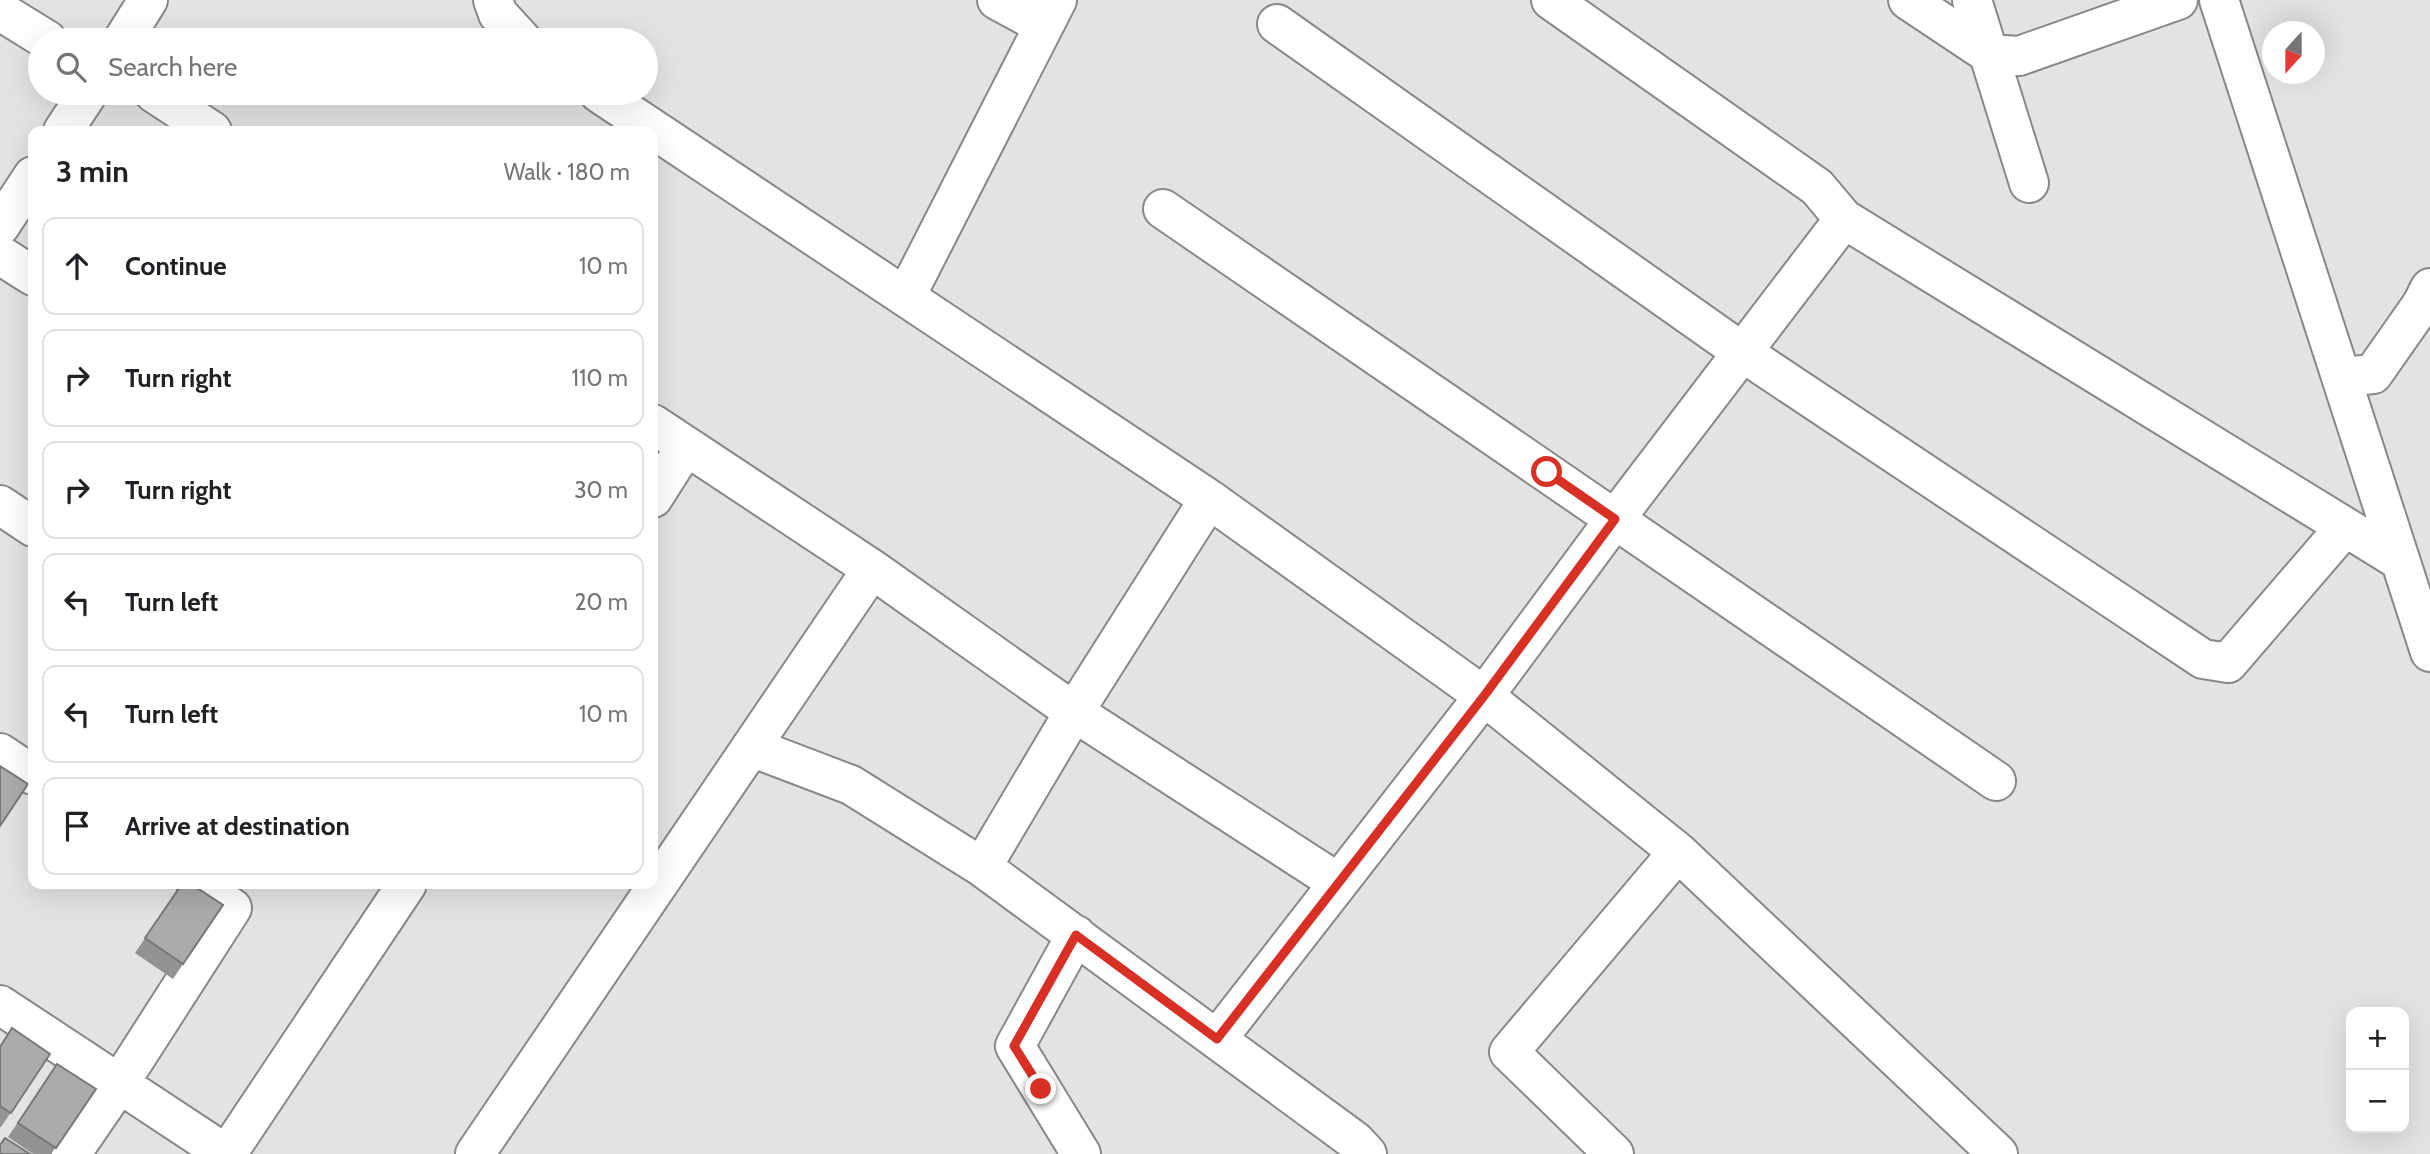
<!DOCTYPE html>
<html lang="en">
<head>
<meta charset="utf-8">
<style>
	:root { --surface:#fff; --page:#f6f6f6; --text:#202124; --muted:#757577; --line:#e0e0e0 }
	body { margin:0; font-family:Cabin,sans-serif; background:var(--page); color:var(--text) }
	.controls { position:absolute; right:21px; bottom:21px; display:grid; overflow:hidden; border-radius:14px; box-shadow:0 7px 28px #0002 }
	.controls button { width:63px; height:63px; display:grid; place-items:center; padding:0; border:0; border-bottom:2px solid var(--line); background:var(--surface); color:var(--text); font:35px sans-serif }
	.compass { position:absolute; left:2262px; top:21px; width:63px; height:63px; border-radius:50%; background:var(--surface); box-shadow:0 7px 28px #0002; rotate:201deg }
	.stop { position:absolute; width:21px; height:21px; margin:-16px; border:5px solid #d93025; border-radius:50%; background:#fff }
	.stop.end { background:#d93025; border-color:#fff; box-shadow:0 2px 7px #0008 }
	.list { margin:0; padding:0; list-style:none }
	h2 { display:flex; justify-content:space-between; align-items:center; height:91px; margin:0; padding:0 28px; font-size:30px }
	h2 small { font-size:23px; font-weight:400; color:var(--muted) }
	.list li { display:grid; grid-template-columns:46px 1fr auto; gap:21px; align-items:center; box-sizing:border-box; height:98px; margin:0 14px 14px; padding:0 14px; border:2px solid var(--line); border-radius:14px }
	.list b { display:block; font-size:26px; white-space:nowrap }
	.list em { font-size:23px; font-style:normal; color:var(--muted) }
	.icon { flex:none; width:38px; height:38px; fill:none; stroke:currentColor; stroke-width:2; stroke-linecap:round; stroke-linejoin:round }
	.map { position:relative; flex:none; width:2430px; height:1154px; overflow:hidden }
	.search { position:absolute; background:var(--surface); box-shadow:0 7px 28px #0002; left:28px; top:28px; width:630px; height:77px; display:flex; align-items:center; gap:18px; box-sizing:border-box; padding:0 24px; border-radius:38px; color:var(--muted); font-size:26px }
	.panel { position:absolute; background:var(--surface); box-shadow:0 7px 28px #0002; left:28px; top:126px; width:630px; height:763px; border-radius:14px }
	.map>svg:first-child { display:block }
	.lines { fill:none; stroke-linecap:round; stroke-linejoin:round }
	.minor-casing { stroke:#88888a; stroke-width:42 }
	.minor { stroke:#fff; stroke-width:38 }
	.wall { fill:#959392 }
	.building { fill:#adabaa; stroke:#797877; stroke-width:2 }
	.route { stroke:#d93025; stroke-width:9 }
</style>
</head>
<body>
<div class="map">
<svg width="2430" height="1154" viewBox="0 0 2430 1154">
	<rect width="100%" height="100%" fill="#e3e3e5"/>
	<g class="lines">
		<defs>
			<path id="minor" d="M 493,0 L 498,14 L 522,40
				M 997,0 L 1043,25
				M 1551,0 L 1817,187 L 1844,219 L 2399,560
				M 1908,0 L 1989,54 L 2019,56 L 2178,0
				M 1972,0 L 2029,183
				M 2219,0 L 2430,652
				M 0,11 L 47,40
				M 1277,24 L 1742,352 L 2203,659 L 2228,663 L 2345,527
				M 123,40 L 148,0
				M 154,93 L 212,131
				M 599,93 L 1209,499 L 1484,696 L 1678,852 L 1998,1154
				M 63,131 L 88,93
				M 1163,209 L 1996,781
				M 0,226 L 33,176
				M 0,255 L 33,276
				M 906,296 L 1057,0
				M 2342,377 L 2373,374 L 2422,304 L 2430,288
				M 653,424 L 872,569 L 1074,712 L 982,867 L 1355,1141 L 1367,1154
				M 653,498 L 686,446
				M 1209,499 L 1074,712 L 1337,882
				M 0,505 L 33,527
				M 751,747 L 851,785 L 982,867
				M 0,753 L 33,775
				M 1076,935 L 1015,1046 L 1081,1154
				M 0,1005 L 226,1154
				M 1217,1039 L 1484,696 L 1615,519 L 1844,219
				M 71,1154 L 119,1084 L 232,908 L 196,884
				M 227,1154 L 407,884
				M 475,1154 L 872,569
				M 1614,1154 L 1509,1052 L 1678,852"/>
		</defs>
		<use href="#minor" class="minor-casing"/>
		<use href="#minor" class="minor"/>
	</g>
	<path class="wall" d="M 182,884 L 223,905 L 173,979 L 135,953 Z
		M 0,1046 L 50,1054 L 1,1127 L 0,1127 Z
		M 57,1064 L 96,1089 L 51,1154 L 33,1154 L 8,1137 Z"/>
	<path class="building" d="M 0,766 L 28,784 L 0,826 Z
		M 182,884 L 191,884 L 223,905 L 183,964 L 145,938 Z
		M 12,1028 L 50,1054 L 11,1113 L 0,1106 L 0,1047 Z
		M 57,1064 L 96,1089 L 56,1148 L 18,1123 Z
		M 5,1138 L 30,1154 L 0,1154 L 0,1145 Z"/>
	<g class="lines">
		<path class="route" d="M 1041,1089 L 1014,1046 L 1076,935 L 1217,1039 L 1484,696 L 1615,519 L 1547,472"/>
	</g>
</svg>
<div class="controls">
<button>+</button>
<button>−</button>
</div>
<svg class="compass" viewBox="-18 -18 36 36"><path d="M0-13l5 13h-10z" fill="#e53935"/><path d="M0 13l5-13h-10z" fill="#757577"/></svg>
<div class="stop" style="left:1547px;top:472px"></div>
<div class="stop end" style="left:1041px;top:1089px"></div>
<div class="search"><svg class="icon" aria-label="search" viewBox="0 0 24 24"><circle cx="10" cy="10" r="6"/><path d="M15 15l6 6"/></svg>Search here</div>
<section class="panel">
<h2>3 min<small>Walk · 180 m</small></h2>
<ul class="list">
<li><svg class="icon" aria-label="ahead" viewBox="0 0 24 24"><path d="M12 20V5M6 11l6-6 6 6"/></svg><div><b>Continue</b></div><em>10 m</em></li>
<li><svg class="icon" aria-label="right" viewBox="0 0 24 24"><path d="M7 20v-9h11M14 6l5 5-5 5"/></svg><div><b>Turn right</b></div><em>110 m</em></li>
<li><svg class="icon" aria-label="right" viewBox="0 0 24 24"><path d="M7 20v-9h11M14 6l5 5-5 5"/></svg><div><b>Turn right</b></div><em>30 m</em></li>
<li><svg class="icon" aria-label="left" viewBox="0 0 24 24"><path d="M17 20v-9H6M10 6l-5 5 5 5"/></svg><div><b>Turn left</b></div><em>20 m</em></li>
<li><svg class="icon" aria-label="left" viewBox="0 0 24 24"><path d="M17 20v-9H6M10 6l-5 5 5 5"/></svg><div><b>Turn left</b></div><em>10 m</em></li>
<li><svg class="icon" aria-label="arrive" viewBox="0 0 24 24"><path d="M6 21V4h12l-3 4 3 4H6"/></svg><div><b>Arrive at destination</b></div></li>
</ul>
</section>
</div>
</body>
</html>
